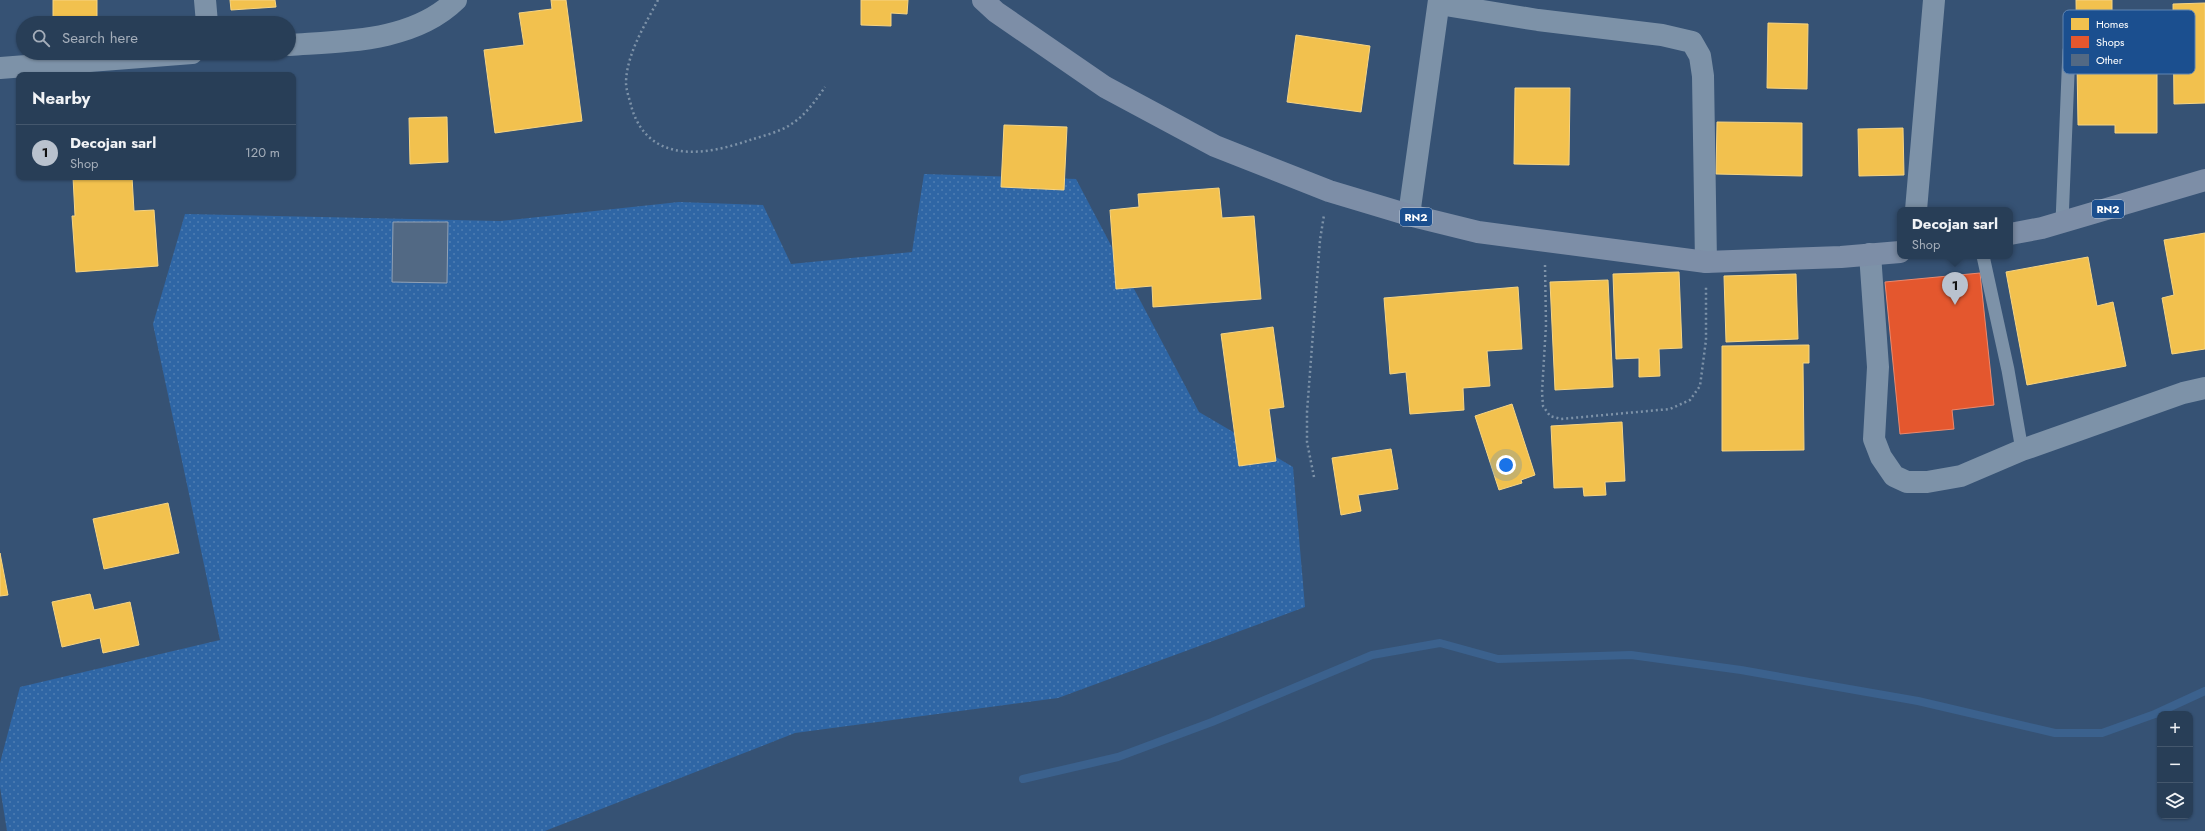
<!DOCTYPE html>
<html lang="en">
<head>
<meta charset="utf-8">
<style>
	:root { --surface:#283e57; --page:#344961; --text:#f1f3f6; --muted:#a5aeba; --line:#44576d; --accent:#b9c2ce }
	body { margin:0; font-family:Jost,sans-serif; background:var(--page); color:var(--text) }
	.controls { position:absolute; right:12px; bottom:12px; display:grid; overflow:hidden; border-radius:8px; box-shadow:0 1px 3px #0004 }
	.controls button { width:36px; height:36px; display:grid; place-items:center; padding:0; border:0; border-bottom:1px solid var(--line); background:var(--surface); color:var(--text); font:20px sans-serif }
	.you { position:absolute; left:1506px; top:465px; width:14px; height:14px; margin:-10px; border:3px solid #fff; border-radius:50%; background:#1a73e8; box-shadow:0 0 0 6px #1a73e833 }
	.badge { display:grid; place-items:center; width:26px; height:26px; border-radius:50%; background:var(--accent); color:#111; font-size:13px; font-weight:700 }
	.pin { position:absolute; translate:-50% -33px; filter:drop-shadow(0 1px 2px #0008) }
	.pin::after { content:''; position:absolute; top:21px; width:14px; height:12px; background:inherit; clip-path:polygon(0 0,100% 0,50% 100%) }
	.popup { position:absolute; left:1897px; top:207px; width:116px; height:52px; box-sizing:border-box; display:grid; place-content:center; border-radius:8px; background:var(--surface); filter:drop-shadow(0 1px 3px #0005); font-size:13px; white-space:nowrap; color:var(--muted) }
	.popup b { font-size:15px; color:var(--text) }
	.popup::after { content:''; position:absolute; left:50%; top:100%; margin-left:-8px; border:8px solid transparent; border-top-color:var(--surface) }
	.list { margin:0; padding:0; list-style:none }
	h2 { display:flex; justify-content:space-between; align-items:center; height:52px; margin:0; padding:0 16px; font-size:17px }
	h2 small { font-size:13px; font-weight:400; color:var(--muted) }
	.list li { display:grid; grid-template-columns:26px 1fr auto; gap:12px; align-items:center; box-sizing:border-box; height:56px; padding:0 16px; border-top:1px solid var(--line) }
	.list b { display:block; font-size:15px; white-space:nowrap }
	.list p { margin:0; font-size:13px; white-space:nowrap; color:var(--muted) }
	.list em { font-size:13px; font-style:normal; color:var(--muted) }
	.icon { flex:none; width:22px; height:22px; fill:none; stroke:currentColor; stroke-width:2; stroke-linecap:round; stroke-linejoin:round }
	.map { position:relative; flex:none; width:2205px; height:831px; overflow:hidden }
	.search { position:absolute; background:var(--surface); box-shadow:0 1px 3px #0004; left:16px; top:16px; width:280px; height:44px; display:flex; align-items:center; gap:10px; box-sizing:border-box; padding:0 14px; border-radius:22px; color:var(--muted); font-size:15px }
	.panel { position:absolute; background:var(--surface); box-shadow:0 1px 3px #0004; left:16px; top:72px; width:280px; height:108px; border-radius:8px }
	.map>svg:first-child { display:block }
	.grass { fill:url(#grass-dots) }
	.homes { fill:#f2c14e; stroke:#f6d483 }
	.shops { fill:#e4572e; stroke:#ec896d }
	.lines { fill:none; stroke-linecap:round; stroke-linejoin:round }
	.stream { stroke:#3b618d; stroke-width:8 }
	.building { fill:#526984; stroke:#92a2b6 }
	.path { stroke:#7d92a8; stroke-width:2.5; stroke-dasharray:2 3; stroke-linecap:butt }
	.lane { stroke:#7d92a8; stroke-width:13 }
	.street { stroke:#7d92a8; stroke-width:22 }
	.primary { stroke:#7d8ea7; stroke-width:22 }
	.labels { text-anchor:middle; dominant-baseline:central; stroke-width:4; stroke-linejoin:round; paint-order:stroke }
	.shield { fill:#1b4f8f; stroke:#bbcadd; stroke-width:1 }
	.shield-label { font-size:11px; font-weight:bold; fill:#fff }
	.key { fill:#1b4f8f; stroke:#5f84b1; stroke-width:1 }
	.key-label { font-size:11px; fill:#fff }
</style>
</head>
<body>
<div class="map">
<svg width="2205" height="831" viewBox="0 0 2205 831">
	<defs>
		<pattern id="grass-dots" width="8" height="8" patternUnits="userSpaceOnUse"><rect width="8" height="8" fill="#2f66a5"/><path d="M2 2h.1M6 6h.1" fill="none" stroke="#4e7db2" stroke-width="1.8" stroke-linecap="round"/></pattern>
	</defs>
	<rect width="100%" height="100%" fill="#365274"/>
	<path class="grass" d="M 924,174 L 1076,179 L 1199,412 L 1293,467 L 1305,607 L 1058,698 L 795,733 L 545,831 L 7,831 L 0,787 L 0,763 L 20,687 L 220,640 L 153,324 L 185,214 L 500,221 L 679,202 L 763,205 L 791,264 L 912,252 Z"/>
	<path class="homes" d="M 53,0 L 97,0 L 97,19 L 53,20 Z
		M 230,0 L 275,0 L 276,7 L 231,10 Z
		M 551,0 L 566,0 L 582,121 L 495,133 L 484,50 L 524,45 L 519,13 L 552,9 Z
		M 861,0 L 908,0 L 907,14 L 891,13 L 891,26 L 861,25 Z
		M 2076,0 L 2112,0 L 2112,25 L 2157,25 L 2157,133 L 2115,133 L 2115,125 L 2078,125 Z
		M 2205,3 L 2205,103 L 2174,104 L 2173,4 Z
		M 1768,23 L 1808,24 L 1807,89 L 1767,88 Z
		M 1296,35 L 1370,46 L 1361,112 L 1287,102 Z
		M 1515,88 L 1570,88 L 1569,165 L 1514,164 Z
		M 447,117 L 448,162 L 410,164 L 409,118 Z
		M 1717,122 L 1802,123 L 1802,176 L 1716,174 Z
		M 1004,125 L 1067,127 L 1064,190 L 1001,187 Z
		M 1903,128 L 1904,175 L 1859,176 L 1858,129 Z
		M 73,177 L 132,177 L 134,211 L 154,210 L 158,266 L 76,272 L 72,216 L 75,216 Z
		M 1219,188 L 1222,218 L 1254,216 L 1261,299 L 1153,307 L 1152,286 L 1116,289 L 1110,210 L 1139,207 L 1138,194 Z
		M 2205,233 L 2205,349 L 2172,354 L 2162,298 L 2174,295 L 2164,240 Z
		M 2088,257 L 2097,306 L 2113,302 L 2126,366 L 2027,385 L 2006,272 Z
		M 1679,272 L 1682,348 L 1659,349 L 1660,376 L 1639,377 L 1639,358 L 1616,359 L 1613,274 Z
		M 1796,274 L 1798,339 L 1726,342 L 1724,276 Z
		M 1608,280 L 1613,387 L 1555,390 L 1550,282 Z
		M 1518,287 L 1522,349 L 1487,351 L 1490,386 L 1463,388 L 1464,410 L 1410,414 L 1406,372 L 1390,374 L 1384,298 Z
		M 1273,327 L 1284,407 L 1269,409 L 1276,461 L 1239,466 L 1221,334 Z
		M 1809,345 L 1809,363 L 1803,363 L 1804,450 L 1722,451 L 1722,346 Z
		M 1512,404 L 1535,475 L 1521,480 L 1522,483 L 1499,490 L 1475,416 Z
		M 1622,422 L 1625,481 L 1605,482 L 1606,495 L 1584,496 L 1583,487 L 1554,488 L 1551,426 Z
		M 1391,449 L 1398,489 L 1358,495 L 1361,511 L 1341,515 L 1332,458 Z
		M 168,503 L 179,553 L 104,569 L 93,519 Z
		M 0,553 L 8,595 L 0,596 Z
		M 90,594 L 94,610 L 130,602 L 139,645 L 103,653 L 100,638 L 62,647 L 52,602 Z"/>
	<path class="shops" d="M 1980,273 L 1994,405 L 1952,410 L 1954,429 L 1900,434 L 1885,282 Z"/>
	<g class="lines">
		<path class="stream" d="M 1023,779 L 1118,757 L 1212,722 L 1372,655 L 1440,643 L 1498,659 L 1631,655 L 1741,670 L 1918,701 L 2055,733 L 2102,733 L 2155,714 L 2205,691"/>
	</g>
	<path class="building" d="M 393,222 L 448,222 L 447,283 L 392,282 Z"/>
	<g class="lines">
		<path class="path" d="M 658,0 C 645,25 627,53 626,82 C 626,91 630,100 632,109 C 650,165 707,155 750,140 C 763,136 779,132 790,125 C 805,116 816,100 825,87
			M 1545,265 L 1546,325 L 1542,392 L 1543,406 L 1550,416 L 1561,419 L 1670,409 L 1690,400 L 1700,386 L 1706,340 L 1706,287
			M 1314,477 L 1307,442 L 1307,412 L 1320,240 L 1324,215"/>
		<path class="lane" d="M 2062,222 L 2069,50
			M 1983,256 L 2008,370 L 2022,450"/>
		<path class="street" d="M 205,0 L 207,23
			M 1439,4 L 1538,20 L 1662,35 L 1692,42 L 1700,56 L 1703,76 L 1706,262
			M 289,45 C 345,41 413,42 456,0
			M 0,68 L 192,53
			M 1916,210 L 1934,0
			M 1409,215 L 1439,0
			M 1870,254 L 1878,367 L 1874,439 L 1881,457 L 1894,476 L 1907,482 L 1927,482 L 1961,476 L 2022,450 L 2183,393 L 2205,388"/>
		<path class="primary" d="M 983,0 L 996,12 L 1105,87 L 1215,146 L 1329,191 L 1409,215 L 1478,232 L 1706,262 L 1841,257 L 1900,252
			M 2010,234 L 2042,228 L 2205,180"/>
	</g>
	<g class="labels">
		<g class="shield">
			<rect x="2092" y="200" width="32" height="18" rx="3"/>
			<rect x="1400" y="208" width="32" height="18" rx="3"/>
		</g>
		<g class="shield-label">
			<text x="2108" y="209">RN2</text>
			<text x="1416" y="217">RN2</text>
		</g>
	</g>
	<rect x="2063" y="10" width="132" height="64" rx="6" class="key"/>
	<rect x="2071" y="18" width="18" height="12" fill="#f2c14e"/>
	<rect x="2071" y="36" width="18" height="12" fill="#e4572e"/>
	<rect x="2071" y="54" width="18" height="12" fill="#526984"/>
	<g class="key-label">
		<text x="2096" y="28">Homes</text>
		<text x="2096" y="46">Shops</text>
		<text x="2096" y="64">Other</text>
	</g>
</svg>
<div class="controls">
<button>+</button>
<button>−</button>
<button><svg class="icon" aria-label="layers" viewBox="0 0 24 24"><path d="M12 4l9 5-9 5-9-5zM3 14l9 5 9-5"/></svg></button>
</div>
<div class="you"></div>
<div class="pin badge" style="left:1955px;top:305px">1</div>
<div class="popup"><b>Decojan sarl</b>Shop</div>
<div class="search"><svg class="icon" aria-label="search" viewBox="0 0 24 24"><circle cx="10" cy="10" r="6"/><path d="M15 15l6 6"/></svg>Search here</div>
<section class="panel">
<h2>Nearby<small></small></h2>
<ul class="list">
<li><span class="badge">1</span><div><b>Decojan sarl</b><p>Shop</p></div><em>120 m</em></li>
</ul>
</section>
</div>
</body>
</html>
